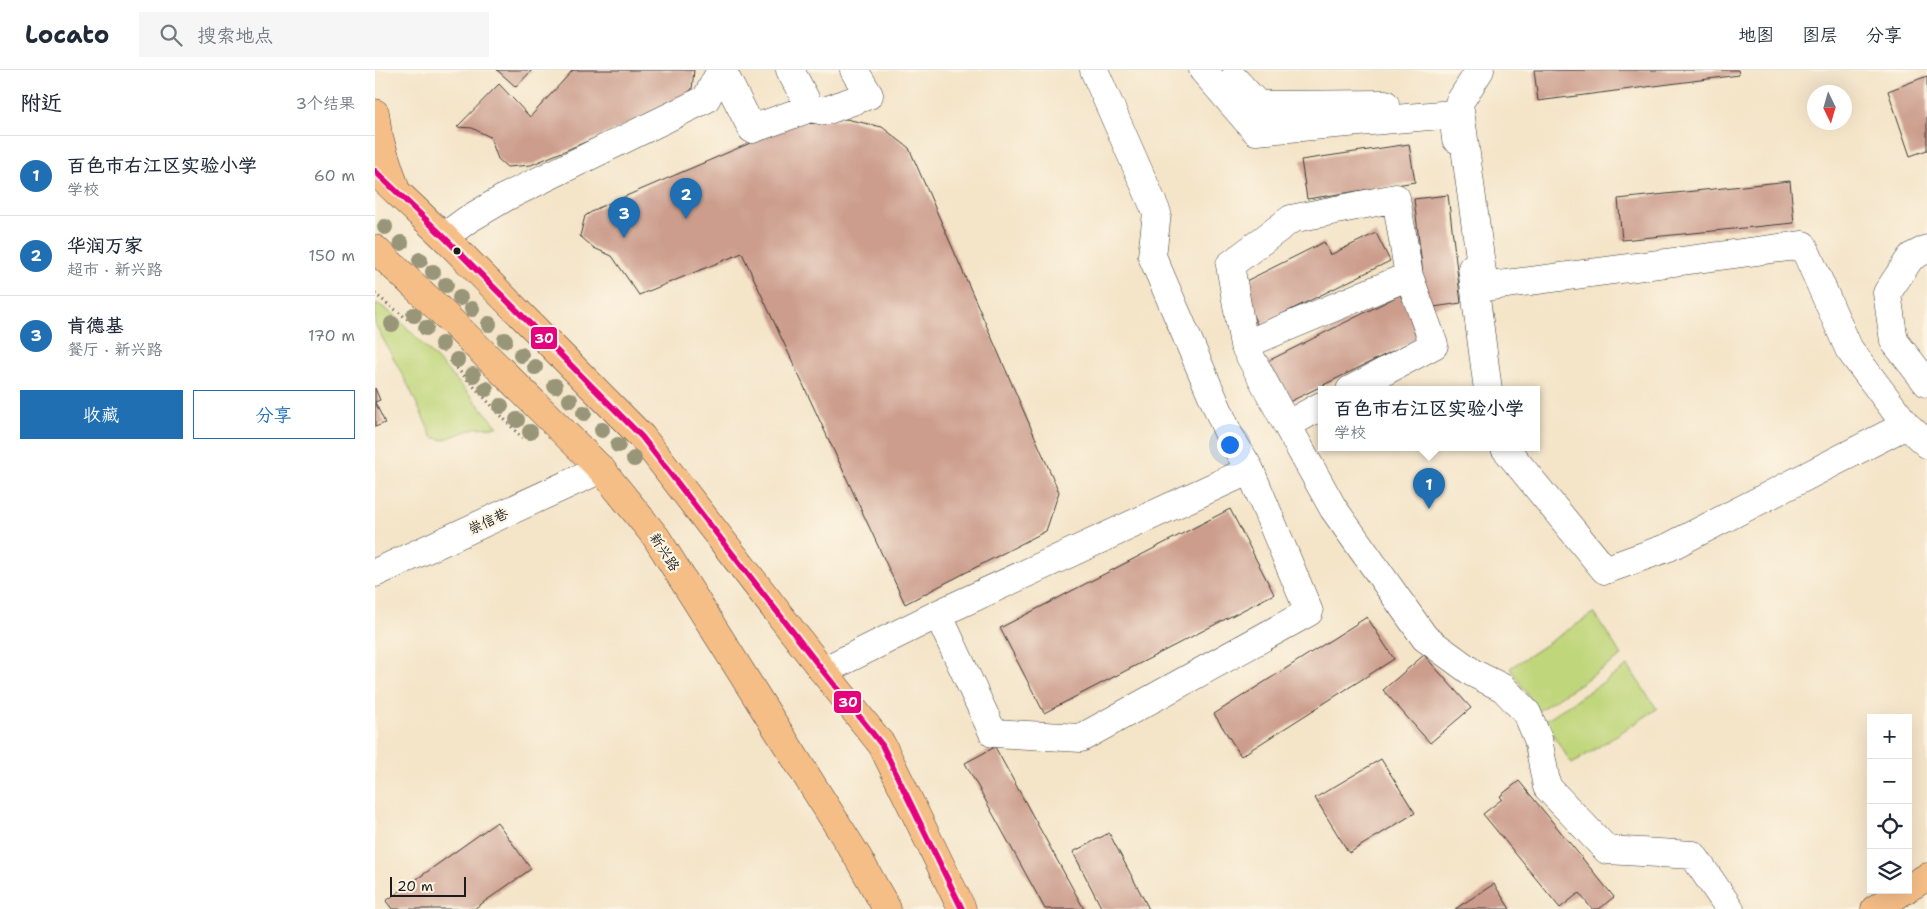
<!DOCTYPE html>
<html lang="zh">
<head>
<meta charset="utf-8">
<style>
	:root { --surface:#fff; --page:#f6f6f7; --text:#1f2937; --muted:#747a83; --line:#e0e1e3; --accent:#1f6fb2 }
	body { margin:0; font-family:"Shantell Sans","LXGW WenKai TC",sans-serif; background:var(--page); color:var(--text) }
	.controls { position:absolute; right:15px; bottom:15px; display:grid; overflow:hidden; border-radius:0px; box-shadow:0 5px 20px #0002 }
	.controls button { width:45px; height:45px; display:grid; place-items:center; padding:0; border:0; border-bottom:1px solid var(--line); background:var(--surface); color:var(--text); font:25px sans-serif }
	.compass { position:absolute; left:1432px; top:15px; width:45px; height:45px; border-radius:50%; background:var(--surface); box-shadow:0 5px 20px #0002; rotate:175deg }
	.scale { position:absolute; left:15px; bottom:12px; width:76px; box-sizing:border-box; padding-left:5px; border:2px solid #1c1c1c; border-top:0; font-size:14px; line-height:18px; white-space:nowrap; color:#1c1c1c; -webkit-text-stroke:4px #fcf5e5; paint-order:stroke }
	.you { position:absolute; left:854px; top:374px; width:18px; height:18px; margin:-12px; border:4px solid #fff; border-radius:50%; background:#1a73e8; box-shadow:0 0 0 8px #1a73e833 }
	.badge { display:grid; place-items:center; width:32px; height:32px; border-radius:50%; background:var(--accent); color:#fff; font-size:16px; font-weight:700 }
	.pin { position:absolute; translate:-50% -41px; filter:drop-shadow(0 1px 2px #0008) }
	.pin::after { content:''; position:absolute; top:26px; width:18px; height:15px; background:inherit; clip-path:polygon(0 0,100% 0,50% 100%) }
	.popup { position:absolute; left:943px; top:316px; width:222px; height:65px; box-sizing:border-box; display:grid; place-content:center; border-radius:0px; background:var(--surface); filter:drop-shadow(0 1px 4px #0005); font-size:16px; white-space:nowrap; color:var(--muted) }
	.popup b { font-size:19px; color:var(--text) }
	.popup::after { content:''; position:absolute; left:50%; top:100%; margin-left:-10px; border:10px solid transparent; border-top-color:var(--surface) }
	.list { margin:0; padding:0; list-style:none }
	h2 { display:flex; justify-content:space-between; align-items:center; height:65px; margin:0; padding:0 20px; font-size:21px }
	h2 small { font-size:16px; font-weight:400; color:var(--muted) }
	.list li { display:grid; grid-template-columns:32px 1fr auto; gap:15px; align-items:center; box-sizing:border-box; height:80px; padding:0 20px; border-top:1px solid var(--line) }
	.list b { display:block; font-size:19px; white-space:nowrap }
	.list p { margin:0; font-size:16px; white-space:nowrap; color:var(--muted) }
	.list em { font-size:16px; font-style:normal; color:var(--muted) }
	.actions { display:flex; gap:10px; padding:15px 20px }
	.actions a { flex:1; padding:11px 0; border:1px solid var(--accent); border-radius:0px; text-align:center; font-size:18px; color:var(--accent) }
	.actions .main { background:var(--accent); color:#fff }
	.icon { flex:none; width:28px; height:28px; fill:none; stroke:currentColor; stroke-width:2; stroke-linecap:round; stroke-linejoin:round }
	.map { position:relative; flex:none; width:1552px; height:839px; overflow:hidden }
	header { display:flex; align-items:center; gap:30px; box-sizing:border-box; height:70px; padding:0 25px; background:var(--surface); border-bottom:1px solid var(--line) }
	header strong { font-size:24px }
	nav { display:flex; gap:28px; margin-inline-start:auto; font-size:18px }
	.search { width:350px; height:45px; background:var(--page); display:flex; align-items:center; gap:12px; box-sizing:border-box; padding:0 18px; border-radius:0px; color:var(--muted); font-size:19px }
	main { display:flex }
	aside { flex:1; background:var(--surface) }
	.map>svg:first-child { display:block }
	.green { fill:#bfd67a; stroke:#6e794b }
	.building { fill:#cc9d8d }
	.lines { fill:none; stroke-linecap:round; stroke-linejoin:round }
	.minor-casing { stroke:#3c3a36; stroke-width:29 }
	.major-casing { stroke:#3c3a36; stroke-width:29 }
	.path { stroke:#3c3a36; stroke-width:3; stroke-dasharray:1 4; stroke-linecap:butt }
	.minor { stroke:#fff; stroke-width:28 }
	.major { stroke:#f6be87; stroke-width:28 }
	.bus-1-casing { stroke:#fcf5e5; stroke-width:10 }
	.bus-1 { stroke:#e5007d; stroke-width:6 }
	.tree { fill:#989579 }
	.bus-dot { fill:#1c1c1c; stroke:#fcf5e5; stroke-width:2 }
	.labels { text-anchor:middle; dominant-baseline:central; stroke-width:4.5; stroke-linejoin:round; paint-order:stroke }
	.street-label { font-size:14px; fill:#1c1c1c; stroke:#fcf5e5 }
	.line-badge { stroke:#fcf5e5; stroke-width:2 }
	.badge-label { font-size:14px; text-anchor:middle; font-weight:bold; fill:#fff }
</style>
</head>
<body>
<header>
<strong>Locato</strong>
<div class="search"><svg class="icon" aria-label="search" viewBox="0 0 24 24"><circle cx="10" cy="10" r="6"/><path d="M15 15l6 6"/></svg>搜索地点</div>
<nav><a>地图</a><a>图层</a><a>分享</a></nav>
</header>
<main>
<aside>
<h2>附近<small>3个结果</small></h2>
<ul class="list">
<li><span class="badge">1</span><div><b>百色市右江区实验小学</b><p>学校</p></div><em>60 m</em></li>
<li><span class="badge">2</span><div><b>华润万家</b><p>超市 · 新兴路</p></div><em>150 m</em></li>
<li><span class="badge">3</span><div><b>肯德基</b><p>餐厅 · 新兴路</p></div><em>170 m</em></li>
</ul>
<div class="actions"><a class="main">收藏</a><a>分享</a></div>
</aside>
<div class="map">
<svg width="1552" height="839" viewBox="0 0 1552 839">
	<rect width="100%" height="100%" fill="#fcf5e5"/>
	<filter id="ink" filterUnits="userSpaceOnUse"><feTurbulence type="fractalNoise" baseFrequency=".02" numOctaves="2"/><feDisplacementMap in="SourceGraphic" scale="10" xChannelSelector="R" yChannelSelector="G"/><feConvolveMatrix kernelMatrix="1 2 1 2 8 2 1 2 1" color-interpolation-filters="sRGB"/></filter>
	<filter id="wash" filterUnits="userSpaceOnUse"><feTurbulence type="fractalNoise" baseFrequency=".0096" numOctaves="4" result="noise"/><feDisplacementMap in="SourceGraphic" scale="20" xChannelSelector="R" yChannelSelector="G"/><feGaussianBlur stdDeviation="1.12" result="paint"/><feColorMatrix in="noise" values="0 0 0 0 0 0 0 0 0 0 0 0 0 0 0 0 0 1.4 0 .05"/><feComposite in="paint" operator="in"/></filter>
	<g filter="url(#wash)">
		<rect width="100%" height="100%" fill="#f4e4c8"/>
		<path class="green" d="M 3,234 C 22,245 36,262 51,278 C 76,304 100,330 123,357 L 100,358 L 68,370 L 57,367 L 35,319 L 0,254 L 0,235 Z
			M 1219,543 L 1247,586 L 1163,641 L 1135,598 Z
			M 1253,596 L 1282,639 L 1197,694 L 1169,651 Z"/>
		<g id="blocks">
			<path class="building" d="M 122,0 L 157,0 L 141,17 Z
				M 198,0 L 319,0 L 317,19 L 298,35 L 156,95 L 132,97 L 123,89 L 115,67 L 97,58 L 82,57 L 124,14 L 155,47 Z
				M 1159,0 L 1363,0 L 1364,5 L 1163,31 Z
				M 1552,6 L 1552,80 L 1535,86 L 1513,21 Z
				M 471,49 L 507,57 L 534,78 L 684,422 L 671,461 L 530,534 L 367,183 L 264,225 L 237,186 L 219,178 L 205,166 L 210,146 L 223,138 L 422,53 Z
				M 1034,74 L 1040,112 L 932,129 L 926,90 Z
				M 1415,111 L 1419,153 L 1247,170 L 1243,129 Z
				M 1073,125 L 1086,233 L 1052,238 L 1039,129 Z
				M 1001,163 L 1015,191 L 883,256 L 863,215 L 949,172 L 955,185 Z
				M 1025,225 L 1046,267 L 910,334 L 889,293 Z
				M 0,318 L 5,330 L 0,332 L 10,353 L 0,357 Z
				M 855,439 L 899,524 L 669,643 L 625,558 Z
				M 992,547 L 1019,589 L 866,686 L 839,644 Z
				M 1049,585 L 1096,638 L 1055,673 L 1008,620 Z
				M 620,677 L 709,839 L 670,839 L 590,693 Z
				M 1006,689 L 1040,743 L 974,783 L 940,728 Z
				M 1144,711 L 1239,827 L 1224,839 L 1217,839 L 1204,823 L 1185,838 L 1108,744 L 1127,729 L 1125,726 Z
				M 122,752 L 156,799 L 99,839 L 17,839 L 11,831 Z
				M 734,763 L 774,839 L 727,839 L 698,782 Z
				M 1119,814 L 1135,839 L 1080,839 Z"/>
		</g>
	</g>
	<g filter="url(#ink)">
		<use href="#blocks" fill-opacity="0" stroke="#3c3a36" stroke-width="1"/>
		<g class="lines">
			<defs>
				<path id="minor" d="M 347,0 L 377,59 L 435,38 L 450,41 L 494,25 L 479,0
					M 415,0 L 435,38
					M 828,0 L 881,61 L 1078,44 L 1081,69
					M 1105,0 L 1084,33 L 1109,217 L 1428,175 L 1474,279 L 1531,355 L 1552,374
					M 859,9 L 883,35 L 1010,34
					M 69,167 L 92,150 L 131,127 L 331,29 L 346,0
					M 1552,179 L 1536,187 L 1512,223 L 1519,271 L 1552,313
					M 1097,198 L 1113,320
					M 869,275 L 1034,206
					M 946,336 L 912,355 L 869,275 L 855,195 L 916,149 L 1021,128 L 1034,206 L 1059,275 L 975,320
					M 912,355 L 958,438 L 1050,568 L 1098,603 L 1128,618 L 1152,643 L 1163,669 L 1172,717 L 1232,780 L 1318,785 L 1355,839
					M 1130,378 L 1230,500 L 1294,477 L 1531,355
					M 0,503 L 226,399
					M 563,544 L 618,663 L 706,668 L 934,542 L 875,400
					M 448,601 L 563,544 L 875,400 L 854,365 L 777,186 L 782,143 L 719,0"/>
				<path id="major" d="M 0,43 L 3,65 L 21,120
					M 0,101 L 69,167 L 267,367 L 448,601 L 507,675 L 587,839
					M 0,179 L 64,239 L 226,399 L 281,467 L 482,786 L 512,839
					M 1533,818 L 1552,807
					M 1500,839 L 1530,820"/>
			</defs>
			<use href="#minor" class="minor-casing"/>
			<use href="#major" class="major-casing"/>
			<path class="path" d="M 0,224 L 35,251
				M 75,291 L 147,368"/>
			<use href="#minor" class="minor"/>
			<use href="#major" class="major"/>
			<defs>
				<path id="bus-1" d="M 0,101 L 69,167 L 267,367 L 448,601 L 507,675 L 587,839"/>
			</defs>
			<use href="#bus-1" class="bus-1-casing"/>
			<use href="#bus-1" class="bus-1"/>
		</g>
		<g class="tree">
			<circle cx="10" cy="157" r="8"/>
			<circle cx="26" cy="173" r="8"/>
			<circle cx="45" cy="190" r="8"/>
			<circle cx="58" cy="202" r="8"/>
			<circle cx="71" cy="215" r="8"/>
			<circle cx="85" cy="228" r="8"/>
			<circle cx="97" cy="239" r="8"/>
			<circle cx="39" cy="245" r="8"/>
			<circle cx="17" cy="254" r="8"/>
			<circle cx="114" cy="254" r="8"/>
			<circle cx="51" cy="258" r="8"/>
			<circle cx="130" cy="270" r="8"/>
			<circle cx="67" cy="274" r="8"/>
			<circle cx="146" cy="285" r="8"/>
			<circle cx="82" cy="290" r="8"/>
			<circle cx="160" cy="297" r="8"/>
			<circle cx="98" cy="305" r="8"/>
			<circle cx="180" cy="316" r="8"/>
			<circle cx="111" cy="319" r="8"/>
			<circle cx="195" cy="330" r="8"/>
			<circle cx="126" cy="336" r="8"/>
			<circle cx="209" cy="343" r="8"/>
			<circle cx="142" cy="350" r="8"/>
			<circle cx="227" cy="360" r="8"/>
			<circle cx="155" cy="362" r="8"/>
			<circle cx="243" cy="375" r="8"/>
			<circle cx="259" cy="389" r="8"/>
		</g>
	</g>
	<circle class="bus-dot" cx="82" cy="181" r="4.5"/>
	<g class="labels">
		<g class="street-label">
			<text transform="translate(113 451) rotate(-25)">崇信巷</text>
			<text transform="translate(290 482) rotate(57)">新兴路</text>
		</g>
	</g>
	<g class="line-badge">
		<rect x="155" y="256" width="28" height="24" rx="5" fill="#e5007d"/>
		<rect x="458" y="620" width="29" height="24" rx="5" fill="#e5007d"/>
	</g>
	<g class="badge-label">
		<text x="169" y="273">30</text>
		<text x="473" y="637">30</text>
	</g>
</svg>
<div class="controls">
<button>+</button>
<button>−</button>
<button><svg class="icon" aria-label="locate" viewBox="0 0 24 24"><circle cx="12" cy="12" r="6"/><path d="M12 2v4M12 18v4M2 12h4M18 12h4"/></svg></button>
<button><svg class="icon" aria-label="layers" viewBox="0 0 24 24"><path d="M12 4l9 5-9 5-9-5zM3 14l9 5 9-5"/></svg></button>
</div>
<svg class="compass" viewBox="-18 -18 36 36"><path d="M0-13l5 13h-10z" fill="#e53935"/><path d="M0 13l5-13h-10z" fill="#747a83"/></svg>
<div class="scale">20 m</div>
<div class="you"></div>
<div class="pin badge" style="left:1054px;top:439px">1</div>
<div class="popup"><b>百色市右江区实验小学</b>学校</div>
<div class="pin badge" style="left:311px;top:149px">2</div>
<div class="pin badge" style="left:249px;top:168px">3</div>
</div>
</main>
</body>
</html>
